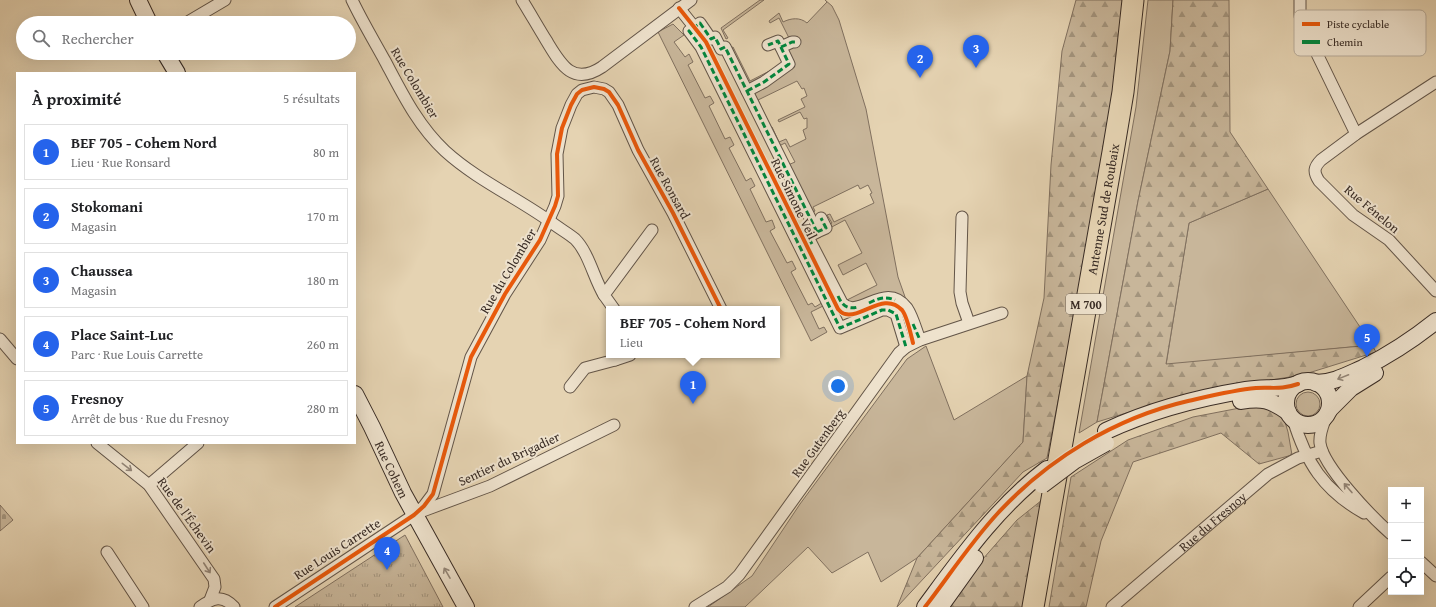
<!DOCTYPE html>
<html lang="fr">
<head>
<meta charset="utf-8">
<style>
	:root { --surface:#fff; --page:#f2f2f2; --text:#202124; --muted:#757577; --line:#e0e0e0; --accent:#2563eb }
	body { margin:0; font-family:"Gentium Book Plus",serif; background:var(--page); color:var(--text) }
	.controls { position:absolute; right:12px; bottom:12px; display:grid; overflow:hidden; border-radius:0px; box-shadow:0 4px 16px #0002 }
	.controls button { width:36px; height:36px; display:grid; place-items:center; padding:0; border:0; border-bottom:1px solid var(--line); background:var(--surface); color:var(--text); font:20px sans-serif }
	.you { position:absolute; left:838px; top:386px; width:14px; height:14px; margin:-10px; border:3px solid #fff; border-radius:50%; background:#1a73e8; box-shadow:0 0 0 6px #1a73e833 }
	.badge { display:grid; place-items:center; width:26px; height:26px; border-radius:50%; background:var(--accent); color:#fff; font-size:13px; font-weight:700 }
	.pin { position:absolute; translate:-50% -33px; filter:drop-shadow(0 1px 2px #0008) }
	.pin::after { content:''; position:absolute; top:21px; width:14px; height:12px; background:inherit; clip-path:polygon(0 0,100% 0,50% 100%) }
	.popup { position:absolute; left:606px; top:306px; width:174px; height:52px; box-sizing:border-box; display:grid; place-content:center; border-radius:0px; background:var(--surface); filter:drop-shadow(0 1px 3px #0005); font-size:13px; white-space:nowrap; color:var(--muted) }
	.popup b { font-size:15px; color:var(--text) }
	.popup::after { content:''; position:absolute; left:50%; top:100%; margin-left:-8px; border:8px solid transparent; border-top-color:var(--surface) }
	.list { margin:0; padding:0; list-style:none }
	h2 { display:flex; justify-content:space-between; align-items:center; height:52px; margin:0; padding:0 16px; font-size:17px }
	h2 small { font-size:13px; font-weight:400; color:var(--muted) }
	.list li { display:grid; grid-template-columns:26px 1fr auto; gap:12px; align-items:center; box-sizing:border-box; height:56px; margin:0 8px 8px; padding:0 8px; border:1px solid var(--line); border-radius:0px }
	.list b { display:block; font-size:15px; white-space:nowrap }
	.list p { margin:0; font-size:13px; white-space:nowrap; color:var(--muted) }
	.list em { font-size:13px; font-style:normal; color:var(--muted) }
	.icon { flex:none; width:22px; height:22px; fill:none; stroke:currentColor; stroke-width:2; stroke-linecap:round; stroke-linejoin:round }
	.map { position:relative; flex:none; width:1436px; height:607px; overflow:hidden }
	.search { position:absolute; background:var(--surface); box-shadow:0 4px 16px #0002; left:16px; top:16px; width:340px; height:44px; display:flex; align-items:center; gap:10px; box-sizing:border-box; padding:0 14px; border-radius:22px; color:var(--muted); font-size:15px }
	.panel { position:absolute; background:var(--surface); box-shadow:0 4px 16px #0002; left:16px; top:72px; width:340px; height:372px; border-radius:0px }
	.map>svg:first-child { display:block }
	.grass { fill:#c8b69a; stroke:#80705f }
	.forest { fill:url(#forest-firs); stroke:#80705f }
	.cemetery { fill:url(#cemetery-stones); stroke:#80705f }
	.park { fill:url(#park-tufts); stroke:#80705f }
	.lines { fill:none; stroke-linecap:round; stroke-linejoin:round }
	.street-casing { stroke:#635548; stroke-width:13 }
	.secondary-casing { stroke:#382b24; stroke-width:18 }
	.highway-casing { stroke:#382b24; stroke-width:23 }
	.street { stroke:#eee2cd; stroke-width:11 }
	.secondary { stroke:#eee2cd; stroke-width:16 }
	.highway { stroke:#e5d3b2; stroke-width:21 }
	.secondary-bridge-casing { stroke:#382b24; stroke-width:18; stroke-linecap:butt }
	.secondary-bridge { stroke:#eee2cd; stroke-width:16 }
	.quiet { stroke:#00873e; stroke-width:3; stroke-dasharray:6 3; stroke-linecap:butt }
	.cycleway-casing { stroke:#eee2cd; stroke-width:6 }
	.cycleway { stroke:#e8590c; stroke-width:4 }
	.oneway { stroke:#938678 }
	.labels { text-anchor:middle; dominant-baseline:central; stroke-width:4; stroke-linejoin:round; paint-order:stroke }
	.shield { fill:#eee2cd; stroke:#6f6257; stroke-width:1 }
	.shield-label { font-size:12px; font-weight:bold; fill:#382b24 }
	.street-label { font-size:13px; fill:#382b24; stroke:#eee2cd }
	.key { fill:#eee2cd; stroke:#b7ab9a; stroke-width:1 }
	.key-label { font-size:11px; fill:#382b24 }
</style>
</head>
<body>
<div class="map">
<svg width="1436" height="607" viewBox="0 0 1436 607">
	<defs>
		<pattern id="forest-firs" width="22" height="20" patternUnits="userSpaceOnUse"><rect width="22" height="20" fill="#c8b69a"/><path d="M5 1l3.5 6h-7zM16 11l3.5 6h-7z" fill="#a3947d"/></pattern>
		<pattern id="cemetery-stones" width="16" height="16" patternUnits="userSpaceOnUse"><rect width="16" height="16" fill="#c8b69a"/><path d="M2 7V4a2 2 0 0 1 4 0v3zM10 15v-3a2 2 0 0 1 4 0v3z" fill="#a3947d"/></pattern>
		<pattern id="park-tufts" width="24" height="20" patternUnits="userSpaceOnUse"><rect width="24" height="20" fill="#c8b69a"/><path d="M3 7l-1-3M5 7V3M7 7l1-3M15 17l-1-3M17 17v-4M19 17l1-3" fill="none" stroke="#a3947d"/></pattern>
	</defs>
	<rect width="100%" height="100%" fill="#e5d3b2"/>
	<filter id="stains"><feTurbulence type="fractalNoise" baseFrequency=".005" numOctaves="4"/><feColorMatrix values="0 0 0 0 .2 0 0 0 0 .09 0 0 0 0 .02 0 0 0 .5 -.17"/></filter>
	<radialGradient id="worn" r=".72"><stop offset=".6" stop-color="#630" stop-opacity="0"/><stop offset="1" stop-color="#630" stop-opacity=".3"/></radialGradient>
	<path class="grass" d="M 760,0 L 764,0 L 723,30 L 728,38 L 726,39 L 721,28 Z
		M 825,0 L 832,6 L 839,20 L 866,109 L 898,277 L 910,311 L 898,299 L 856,307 L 843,302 L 877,285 L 866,263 L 843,275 L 838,265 L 862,253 L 845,220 L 828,229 L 827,226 L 832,223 L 827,215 L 830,214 L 834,222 L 874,203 L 870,194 L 872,193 L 868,185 L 860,189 L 858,185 L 813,207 L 815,211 L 810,214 L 788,165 L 795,162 L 785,143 L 779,146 L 767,129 L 772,127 L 779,142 L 786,139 L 790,147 L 806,139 L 803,130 L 807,128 L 807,118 L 804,119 L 800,112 L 779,122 L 778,120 L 805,107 L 801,99 L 807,96 L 804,88 L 802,89 L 797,81 L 758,100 L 767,119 L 763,121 L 730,48 L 733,47 L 750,81 L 787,62 L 789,38 L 779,18 L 770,23 L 769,21 L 779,13 L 783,22 C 791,18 800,17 807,23 L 827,2 Z
		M 1148,0 L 1173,0 L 1170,51 L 1138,201 L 1097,422 L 1079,433 L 1136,107 Z
		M 673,24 L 684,35 L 674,42 L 685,57 L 689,54 L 693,62 L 688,65 L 705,98 L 710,96 L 714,103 L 709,106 L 725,139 L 730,137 L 734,145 L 729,148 L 746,181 L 751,178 L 755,186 L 750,189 L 766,222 L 772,220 L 775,228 L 770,231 L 787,263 L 792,261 L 796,269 L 791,272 L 808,305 L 812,303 L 815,307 L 825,301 L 827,304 L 811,312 L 819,329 L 824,327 L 827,332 L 811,341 L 658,32 Z
		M 1268,189 L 1372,345 L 1166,365 L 1189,223 Z
		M 926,346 L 954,420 L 1027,376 L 1023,442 L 917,558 L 881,582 L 868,552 L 832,573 L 808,547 L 745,607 L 708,607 L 752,576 L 800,504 L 907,359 Z
		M1296 404a12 12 0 1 1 24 0a12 12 0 1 1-24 0Z"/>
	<path class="forest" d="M 1076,0 L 1124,0 C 1110,154 1076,306 1047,458 L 1023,472 L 897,607 L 917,558 L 1023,442 L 1027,376 L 1044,298 L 1051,165 L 1062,51 Z
		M 1173,0 L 1229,0 L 1230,132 L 1268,189 L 1189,223 L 1166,364 L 1372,345 L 1376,352 L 1302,375 L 1271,380 L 1162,402 L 1097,422 L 1138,201 L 1170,51 Z
		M 1245,407 L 1267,407 L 1283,415 L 1288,432 L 1292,455 L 1259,464 L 1221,433 L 1133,462 L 1101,541 L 1086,607 L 1049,607 L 1071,477 L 1128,440 L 1193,417 Z
		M 1042,500 L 1024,607 L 945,607 L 968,576 L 1017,520 Z"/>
	<path class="cemetery" d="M 0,505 L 13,520 L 0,531 Z"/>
	<path class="park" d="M 405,535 L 443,607 L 295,607 Z"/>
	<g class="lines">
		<defs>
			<g id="street">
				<path d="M 352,0 C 362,21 374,41 385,61 C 402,93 418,126 445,151 C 478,181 520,199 555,225 C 562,230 569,234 575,239 C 589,253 594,279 604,295"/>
				<path d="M 522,0 C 530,13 538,27 546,40 C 560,63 572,87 602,67 L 691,0"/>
				<path d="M 1300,0 L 1300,16 L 1303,25 L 1356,134"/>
				<path d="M 679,8 L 699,33"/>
				<path d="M 186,23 L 225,0"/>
				<path d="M 781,47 L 792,42 L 795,42"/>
				<path d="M 1436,82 L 1356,134 L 1321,160 C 1314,167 1313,172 1319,181 L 1353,215 L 1389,240 L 1436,291"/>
				<path d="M 747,91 L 764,82 L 789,64 L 778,41 L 768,45"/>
				<path d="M 962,217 L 960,292 L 962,303 L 969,323"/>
				<path d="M 817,232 L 826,228 L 821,218"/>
				<path d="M 614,309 L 604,295 L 652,230"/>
				<path d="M 0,339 L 17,359"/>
				<path d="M 906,347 L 896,314 L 888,310 L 882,310 L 840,328 L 701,47 L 689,31 L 700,23 L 711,39 L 715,37 L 721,49 L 725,47 L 817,232 L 808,237 L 842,303 C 859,321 885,279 907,308 C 913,317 916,330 920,340"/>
				<path d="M 619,355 L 615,360 L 630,355"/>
				<path d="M 570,387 L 585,368 L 615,360"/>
				<path d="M 1326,417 C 1323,425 1319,434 1320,443 C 1323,467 1373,518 1391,534"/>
				<path d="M 1293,419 C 1306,462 1323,490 1364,513"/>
				<path d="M 97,443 L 149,485 L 214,579 L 215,587 L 210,600"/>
				<path d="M 149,485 L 198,443"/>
				<path d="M 420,512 L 490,486 L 614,425"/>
				<path d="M 107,552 L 143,607"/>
				<path d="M 1421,562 L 1436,576"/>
				<path d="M 200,607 C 213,598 222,594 234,607"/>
				<path d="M 275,607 L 414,515 L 424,506 L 433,494 L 471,357 L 505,294 L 540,240 L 555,206 L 558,196 L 557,154 L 562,128 L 571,105 L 577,94 L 582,90 L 594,87 L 604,89 L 609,92 L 618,105 L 638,150 L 673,213 L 721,309"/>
				<path d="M 695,607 L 727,587 L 739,575 L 899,353 L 906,347 L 920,340 L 1002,313"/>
				<path id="s1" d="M 1112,607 L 1268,474 L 1298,458 L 1322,451"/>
				<path d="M 1359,607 L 1391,577"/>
			</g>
			<g id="secondary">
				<path d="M 138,0 L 149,23"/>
				<path d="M 165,53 L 177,73"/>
				<circle cx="1308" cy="403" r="22"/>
				<path d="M 1316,383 C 1333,383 1347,375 1363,368 C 1391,354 1411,341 1436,321"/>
				<path id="s2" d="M 355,394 L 372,427 L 403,493 L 466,607"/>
				<path d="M 1241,401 C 1262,397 1271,400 1288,412"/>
				<path d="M 1330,409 L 1351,388 L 1375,373"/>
				<path d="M 1106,431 C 1151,410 1197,398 1246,390 C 1265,387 1280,390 1298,384"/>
				<path d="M 925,607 C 962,557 997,507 1047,469"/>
				<path d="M 940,607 L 975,558"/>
			</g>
			<g id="highway">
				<path id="s3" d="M 1033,607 L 1113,152 L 1123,92 L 1133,0"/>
			</g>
		</defs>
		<use href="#street" class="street-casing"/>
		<use href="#secondary" class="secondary-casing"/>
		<use href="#highway" class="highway-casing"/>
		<use href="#street" class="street"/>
		<use href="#secondary" class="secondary"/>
		<use href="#highway" class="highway"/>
		<defs>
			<path id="secondary-bridge" d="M 1042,485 L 1074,461 L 1106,443"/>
		</defs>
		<use href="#secondary-bridge" class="secondary-bridge-casing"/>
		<use href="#secondary-bridge" class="secondary-bridge"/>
		<path class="quiet" d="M 781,47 L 792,42 L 795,42
			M 747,91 L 764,82 L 789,64 L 778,41 L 768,45
			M 817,232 L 826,228 L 821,218
			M 812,244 L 808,237 L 817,232 L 725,47 L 721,49 L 715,37 L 711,39 L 700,23 L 689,31 L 701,47 L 840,328 L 882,310 L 888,310 L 896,314 L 906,347
			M 838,296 C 842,305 847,310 858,307
			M 869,303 C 879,298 885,296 895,300
			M 913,324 L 920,340"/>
		<defs>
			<path id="cycleway" d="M 679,8 L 706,42 L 838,309 C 840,311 842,314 845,314 C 863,318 884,291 902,310 C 907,316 911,335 913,343
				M 275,607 L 414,515 L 424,506 L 433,494 L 471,357 L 505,294 L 540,240 L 555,206 L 558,196 L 557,154 L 562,128 L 571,105 L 577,94 L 582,90 L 594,87 L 604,89 L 609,92 L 618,105 L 638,150 L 673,213 L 721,309
				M 925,607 C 949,576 971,542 998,513 C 1048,459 1115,418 1188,401 C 1210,396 1234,390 1256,388 C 1272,387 1281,390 1298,384"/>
		</defs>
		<use href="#cycleway" class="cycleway-casing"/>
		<use href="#cycleway" class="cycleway"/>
	</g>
	<defs><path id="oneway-shaft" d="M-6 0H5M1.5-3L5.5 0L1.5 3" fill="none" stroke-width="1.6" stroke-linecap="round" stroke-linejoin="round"/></defs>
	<g class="oneway">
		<use href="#oneway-shaft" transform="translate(1343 377) rotate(158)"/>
		<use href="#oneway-shaft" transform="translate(127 467) rotate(38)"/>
		<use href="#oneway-shaft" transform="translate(1348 488) rotate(-131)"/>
		<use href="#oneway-shaft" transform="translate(207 568) rotate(57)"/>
		<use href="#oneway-shaft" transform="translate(447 573) rotate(-120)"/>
	</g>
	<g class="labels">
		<rect class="shield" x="1066" y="294" width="40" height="20" rx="3"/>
		<g class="shield-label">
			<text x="1086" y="304">M 700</text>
		</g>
		<g class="street-label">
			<text transform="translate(415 83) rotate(59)">Rue Colombier</text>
			<text transform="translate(670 188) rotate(61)">Rue Ronsard</text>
			<text transform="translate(794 199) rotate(64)">Rue Simone Veil</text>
			<text stroke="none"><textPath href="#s3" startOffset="404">Antenne Sud de Roubaix</textPath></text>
			<text transform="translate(1372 209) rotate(40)">Rue Fénelon</text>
			<text transform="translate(508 271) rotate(-59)">Rue du Colombier</text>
			<text transform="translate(818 443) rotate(-54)">Rue Gutenberg</text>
			<text transform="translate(509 459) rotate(-25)">Sentier du Brigadier</text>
			<text stroke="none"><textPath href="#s2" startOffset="84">Rue Cohem</textPath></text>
			<text transform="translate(187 515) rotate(54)">Rue de l'Échevin</text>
			<text stroke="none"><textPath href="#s1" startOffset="132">Rue du Fresnoy</textPath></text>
			<text transform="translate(337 549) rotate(-33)">Rue Louis Carrette</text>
		</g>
	</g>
	<rect x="1294" y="10" width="132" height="46" rx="6" class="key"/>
	<rect x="1302" y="22" width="18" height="4" fill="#e8590c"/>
	<rect x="1302" y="40" width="18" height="4" fill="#00873e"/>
	<g class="key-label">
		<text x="1327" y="28">Piste cyclable</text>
		<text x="1327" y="46">Chemin</text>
	</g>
	<rect width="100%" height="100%" filter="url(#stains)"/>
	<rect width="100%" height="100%" fill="url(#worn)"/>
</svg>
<div class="controls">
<button>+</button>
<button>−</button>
<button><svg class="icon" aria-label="locate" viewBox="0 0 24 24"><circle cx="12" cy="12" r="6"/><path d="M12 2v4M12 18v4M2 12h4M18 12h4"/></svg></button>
</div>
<div class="you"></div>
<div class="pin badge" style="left:693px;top:404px">1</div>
<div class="popup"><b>BEF 705 - Cohem Nord</b>Lieu</div>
<div class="pin badge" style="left:920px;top:78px">2</div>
<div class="pin badge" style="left:976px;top:68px">3</div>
<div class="pin badge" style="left:387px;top:570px">4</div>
<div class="pin badge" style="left:1367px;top:357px">5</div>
<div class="search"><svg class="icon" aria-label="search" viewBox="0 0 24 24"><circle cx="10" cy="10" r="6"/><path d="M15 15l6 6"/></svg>Rechercher</div>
<section class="panel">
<h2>À proximité<small>5 résultats</small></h2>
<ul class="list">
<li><span class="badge">1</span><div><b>BEF 705 - Cohem Nord</b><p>Lieu · Rue Ronsard</p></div><em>80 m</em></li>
<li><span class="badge">2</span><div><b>Stokomani</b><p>Magasin</p></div><em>170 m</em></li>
<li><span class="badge">3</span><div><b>Chaussea</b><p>Magasin</p></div><em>180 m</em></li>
<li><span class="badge">4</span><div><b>Place Saint-Luc</b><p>Parc · Rue Louis Carrette</p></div><em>260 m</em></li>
<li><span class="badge">5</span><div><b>Fresnoy</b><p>Arrêt de bus · Rue du Fresnoy</p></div><em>280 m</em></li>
</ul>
</section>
</div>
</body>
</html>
